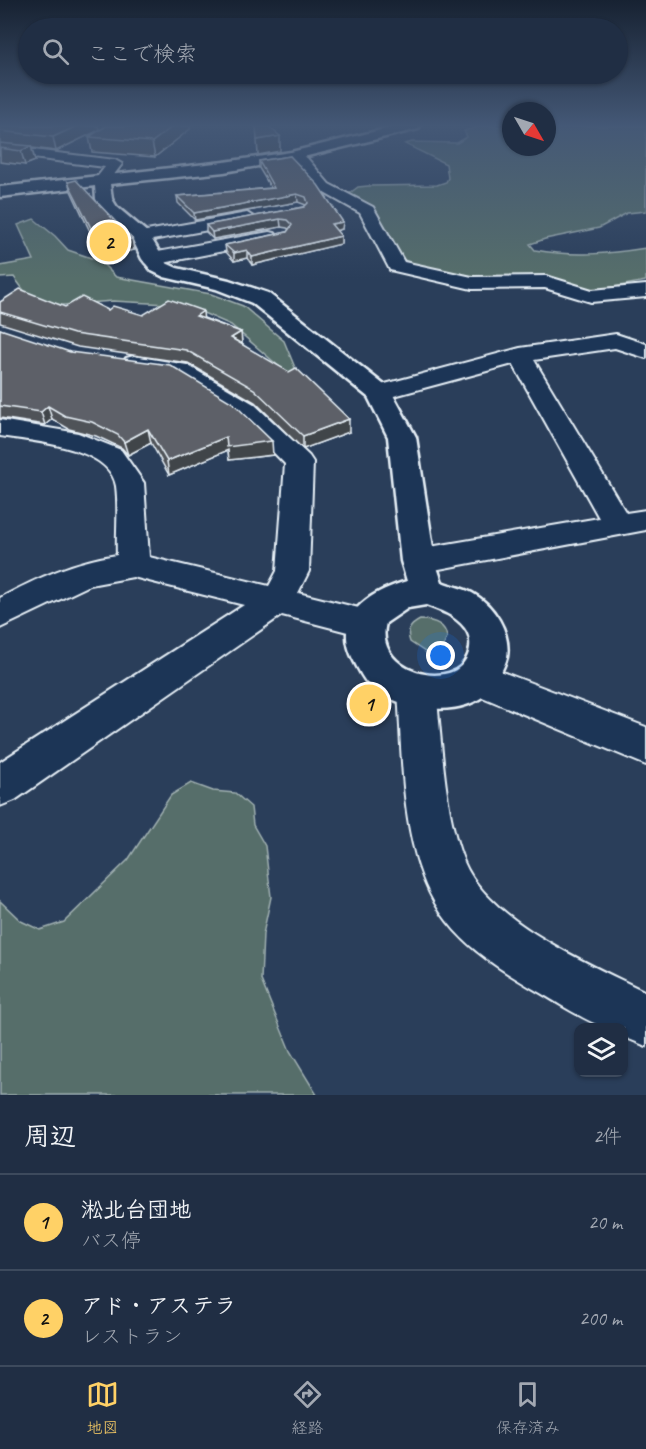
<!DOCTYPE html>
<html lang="ja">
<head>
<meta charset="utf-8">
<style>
	:root { --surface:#202e44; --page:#28364b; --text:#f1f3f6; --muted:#a2a8b2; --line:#3d4a5d; --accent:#ffd166 }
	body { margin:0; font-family:Caveat,"Klee One",sans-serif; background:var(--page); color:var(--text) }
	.controls { position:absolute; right:18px; bottom:18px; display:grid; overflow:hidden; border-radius:12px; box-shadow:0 2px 4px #0004 }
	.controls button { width:54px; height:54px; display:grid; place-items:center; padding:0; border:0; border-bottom:2px solid var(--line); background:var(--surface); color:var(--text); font:30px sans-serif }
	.compass { position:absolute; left:502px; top:102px; width:54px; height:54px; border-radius:50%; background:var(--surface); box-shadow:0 2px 4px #0004; rotate:129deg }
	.you { position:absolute; left:441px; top:656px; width:21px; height:21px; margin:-15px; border:4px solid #fff; border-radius:50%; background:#1a73e8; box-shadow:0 0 0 9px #1a73e833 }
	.badge { display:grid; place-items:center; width:39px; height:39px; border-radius:50%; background:var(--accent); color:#111; font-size:20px; font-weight:700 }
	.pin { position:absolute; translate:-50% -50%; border:3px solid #fff; box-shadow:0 2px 6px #0006 }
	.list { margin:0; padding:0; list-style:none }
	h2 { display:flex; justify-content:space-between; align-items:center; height:78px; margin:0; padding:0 24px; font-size:26px }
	h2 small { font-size:20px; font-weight:400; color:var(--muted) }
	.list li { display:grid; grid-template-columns:39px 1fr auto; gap:18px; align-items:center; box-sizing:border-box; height:96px; padding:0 24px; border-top:2px solid var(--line) }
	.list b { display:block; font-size:22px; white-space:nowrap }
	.list p { margin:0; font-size:20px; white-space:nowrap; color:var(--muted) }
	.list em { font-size:20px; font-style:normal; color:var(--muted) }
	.icon { flex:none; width:33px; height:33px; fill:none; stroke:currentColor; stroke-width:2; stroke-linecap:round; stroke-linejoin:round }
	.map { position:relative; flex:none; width:646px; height:1095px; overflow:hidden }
	.search { position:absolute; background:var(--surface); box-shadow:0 2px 4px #0004; left:18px; right:18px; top:18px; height:66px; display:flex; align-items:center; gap:15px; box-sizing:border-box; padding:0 21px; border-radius:33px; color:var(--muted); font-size:22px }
	.sheet { height:270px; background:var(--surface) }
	nav { display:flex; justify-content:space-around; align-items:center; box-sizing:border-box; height:84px; border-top:2px solid var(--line); background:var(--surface); font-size:16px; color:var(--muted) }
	nav a { display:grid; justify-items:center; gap:3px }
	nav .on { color:var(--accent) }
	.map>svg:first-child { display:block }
	.green { fill:#576e6a; stroke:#a0b0b1; stroke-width:1.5 }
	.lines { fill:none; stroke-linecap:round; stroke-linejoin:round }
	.minor-casing { stroke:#e8f1f8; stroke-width:4 }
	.tertiary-casing { stroke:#e8f1f8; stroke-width:5 }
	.minor { fill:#1d3557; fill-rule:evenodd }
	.tertiary { fill:#1d3557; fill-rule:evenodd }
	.wall { fill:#505359; stroke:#e8f1f8; stroke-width:1.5 }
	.shaded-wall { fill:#414448; stroke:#e8f1f8; stroke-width:1.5 }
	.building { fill:#5d6167; stroke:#e8f1f8; stroke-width:1.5 }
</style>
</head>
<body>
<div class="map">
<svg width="646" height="1095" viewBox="0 0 646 1095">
	<rect width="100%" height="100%" fill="#2a3e5a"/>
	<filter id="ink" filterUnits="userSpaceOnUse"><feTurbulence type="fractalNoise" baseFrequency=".0167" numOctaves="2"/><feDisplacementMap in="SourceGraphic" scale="12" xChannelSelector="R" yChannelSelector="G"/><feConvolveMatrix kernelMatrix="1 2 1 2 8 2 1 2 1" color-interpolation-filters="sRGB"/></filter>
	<g filter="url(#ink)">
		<path class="green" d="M 483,126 L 511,127 L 511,147 L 547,147 L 547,126 L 646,126 L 646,211 L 627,213 L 599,228 L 545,239 L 530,244 L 535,250 C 573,257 608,254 646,248 L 646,281 L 598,290 L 483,280 L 421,267 L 402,259 L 375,210 L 357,200 L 350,193 L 358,187 L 368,186 L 437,185 L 446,182 L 448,178 L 446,164 L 405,144 L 412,142 L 457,143 L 467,137 L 464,131 Z
			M 34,219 L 55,236 L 68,250 L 100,261 L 116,277 L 211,294 L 243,306 L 284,341 L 303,387 L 231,325 L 185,305 L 113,301 L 63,305 L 31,300 L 14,277 L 0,278 L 0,266 L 34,260 L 18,225 Z
			M 420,620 C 433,620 445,623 447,637 L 443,648 L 425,652 L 410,642 C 406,631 410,625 420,620 Z
			M 191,783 L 213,791 L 235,793 L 251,807 L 253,825 L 265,846 L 271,897 L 263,934 L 261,980 L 290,1051 L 317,1095 L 0,1095 L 0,901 L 21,921 L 40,930 L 64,922 L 128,860 L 171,795 Z"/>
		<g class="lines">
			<defs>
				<path id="minor" d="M 0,146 L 115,160 L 122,164 L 107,184 L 102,186 L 94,181 L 105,167 L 0,154 Z
					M 291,152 L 307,158 L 329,184 L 373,207 L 404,262 L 472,277 L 546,276 L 592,290 L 646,285 L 646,297 L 591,302 L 545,288 L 472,289 L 390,270 L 360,213 L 319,190 L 297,164 L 284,156 Z
					M 247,213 L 255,218 L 253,222 L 141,242 L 135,241 L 132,237 L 135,233 L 141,232 Z
					M 269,232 L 275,233 L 278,237 L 275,241 L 152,265 L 145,263 L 143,259 L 145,255 L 152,253 Z
					M 616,334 L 646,344 L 646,358 L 615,348 L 534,360 L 626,513 L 646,510 L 646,530 L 418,573 L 407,569 L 402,561 L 407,553 L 418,549 L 599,518 L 513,364 L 379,400 L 370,398 L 367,393 L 370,388 L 520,348 Z
					M 134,356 L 187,365 L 254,404 L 309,456 L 313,462 L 309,571 L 298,593 L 379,613 L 384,623 L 379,633 L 367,637 L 282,615 L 15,800 L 0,806 L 0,762 L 244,605 L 133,577 L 90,585 L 0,628 L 0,598 C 37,578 75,561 117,555 C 116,533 119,508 116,486 C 110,446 31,441 0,436 L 0,420 L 78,433 L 121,450 L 144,483 L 149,557 L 269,586 L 277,571 L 285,464 L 236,414 L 172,376 L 126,368 L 122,363 L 126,358 Z
					M 476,662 L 646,727 L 646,765 L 463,689 L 457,678 L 463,667 Z
					M 417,675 L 430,679 L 436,691 C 442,743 444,814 464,862 C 489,922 590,964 646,992 L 646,1046 L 624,1037 L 624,1028 C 618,1028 611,1029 605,1027 C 585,1021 555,1001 537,991 C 504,972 470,951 447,921 C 400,861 403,763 398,691 L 404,679 Z"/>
				<path id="tertiary" d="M 397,126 L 420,126 L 418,129 L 291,160 L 224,172 L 110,184 L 112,199 L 117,207 L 148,233 L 166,263 L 177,268 L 229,280 L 268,293 L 388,388 L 392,393 L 416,437 L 435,561 L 442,582 C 451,586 463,588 472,593 C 494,605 511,632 507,657 C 505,666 498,678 493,686 C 469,721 400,711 371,687 C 363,680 359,670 354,661 C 331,615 368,593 407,581 L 401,561 L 388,437 L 368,397 L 252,303 L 216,289 L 164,277 L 152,271 L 142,259 L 133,240 L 102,210 L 96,199 L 95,186 L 0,197 L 0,187 L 224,162 L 291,152 ZM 426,605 C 440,610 455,615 465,628 C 477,644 467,668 449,673 C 417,682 376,659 386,623 L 408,608 Z"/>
			</defs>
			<use href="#minor" class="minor-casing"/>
			<use href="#tertiary" class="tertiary-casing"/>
			<use href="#minor" class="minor"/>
			<use href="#tertiary" class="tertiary"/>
		</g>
		<path class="wall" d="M 0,126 L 98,126 L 99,130 L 56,151 L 32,148 L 35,161 L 25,165 L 0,162 Z
			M 106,126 L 190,126 L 190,129 L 155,157 L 92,152 L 89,137 Z
			M 290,156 L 342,229 L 336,231 L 341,236 L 341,244 L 252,265 L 247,258 L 234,261 L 226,252 L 225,245 L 287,232 L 289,229 L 287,228 L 281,227 L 213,239 L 206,232 L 206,225 L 304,207 L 306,205 L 298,202 L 195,220 L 178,203 L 177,196 L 271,188 L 259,168 L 259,161 Z
			M 68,182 L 132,239 L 134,250 L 101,255 L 71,191 Z
			M 0,302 L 108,310 L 143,315 L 204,318 L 241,332 L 242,344 L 349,432 L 303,449 L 255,402 L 188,363 L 78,347 L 0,323 Z
			M 0,329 L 273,455 L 229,460 L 228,450 L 169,475 L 151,443 L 128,455 L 122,448 L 96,436 L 69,429 L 52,419 L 45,425 L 0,418 Z"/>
		<path class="shaded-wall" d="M 77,126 L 98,126 L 99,130 L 56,151 L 53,137 Z
			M 173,126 L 190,126 L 190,129 L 155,157 L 152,142 Z
			M 280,136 L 280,151 L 258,155 L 257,140 Z
			M 31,146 L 35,161 L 25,165 L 21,151 Z
			M 297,194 L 298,202 L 195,220 L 194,213 Z
			M 280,219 L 281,227 L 213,239 L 212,232 Z
			M 343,222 L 342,229 L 331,232 L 331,224 Z
			M 341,236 L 341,244 L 252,265 L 252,257 Z
			M 132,239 L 134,250 L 101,255 L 99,244 Z
			M 247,250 L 247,258 L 234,261 L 234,253 Z
			M 203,311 L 204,324 L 196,316 Z
			M 241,332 L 242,344 L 231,338 Z
			M 48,406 L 52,419 L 45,425 L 41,412 Z
			M 349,419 L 349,432 L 303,449 L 303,436 Z
			M 148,429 L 151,443 L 128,455 L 124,442 Z
			M 226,437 L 272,441 L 273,455 L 229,460 L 228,450 L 169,475 L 167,461 Z"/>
		<path class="building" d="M 0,126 L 77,126 L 53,137 L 0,131 Z
			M 106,126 L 173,126 L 152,142 L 89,137 Z
			M 256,126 L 268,126 L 280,136 L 257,140 Z
			M 0,143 L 31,146 L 21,151 L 0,148 Z
			M 290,156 L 318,185 L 343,222 L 331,224 L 341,236 L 252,257 L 247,250 L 234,253 L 225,245 L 287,232 L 292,225 L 287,220 L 280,219 L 212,232 L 206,225 L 304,207 L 308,203 L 306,197 L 297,194 L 194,213 L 177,196 L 274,188 L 259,161 Z
			M 76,180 L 132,239 L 99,244 L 68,182 Z
			M 20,289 L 65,307 L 82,297 L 108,310 L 113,306 L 143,315 L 169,299 L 203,311 L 196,316 L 241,332 L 231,338 L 289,372 L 296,368 L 349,419 L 303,436 L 254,389 L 186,350 L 74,334 L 0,312 L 0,302 Z
			M 0,329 L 70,352 L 170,365 L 233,403 L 272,441 L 227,447 L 226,437 L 167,461 L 148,429 L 124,442 L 118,435 L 92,422 L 65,416 L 48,406 L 41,412 L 0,406 Z"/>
	</g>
	<linearGradient id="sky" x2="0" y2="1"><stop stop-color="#172232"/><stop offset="0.45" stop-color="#445876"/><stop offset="1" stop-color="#445876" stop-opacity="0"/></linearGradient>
	<rect width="646" height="279" fill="url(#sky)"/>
</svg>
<div class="controls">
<button><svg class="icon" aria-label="layers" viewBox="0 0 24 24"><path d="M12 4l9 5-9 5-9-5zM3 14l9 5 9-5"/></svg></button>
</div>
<svg class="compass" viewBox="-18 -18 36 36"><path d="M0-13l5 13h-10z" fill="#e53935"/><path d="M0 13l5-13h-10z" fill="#a2a8b2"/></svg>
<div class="you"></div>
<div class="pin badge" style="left:369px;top:704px">1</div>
<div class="pin badge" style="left:109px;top:242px">2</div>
<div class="search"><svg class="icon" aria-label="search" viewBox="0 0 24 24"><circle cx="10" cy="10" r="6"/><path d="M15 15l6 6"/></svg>ここで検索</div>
</div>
<section class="sheet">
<h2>周辺<small>2件</small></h2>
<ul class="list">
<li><span class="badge">1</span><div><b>淞北台団地</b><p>バス停</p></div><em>20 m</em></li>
<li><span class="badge">2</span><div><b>アド・アステラ</b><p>レストラン</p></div><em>200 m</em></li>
</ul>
</section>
<nav>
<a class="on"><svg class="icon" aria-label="map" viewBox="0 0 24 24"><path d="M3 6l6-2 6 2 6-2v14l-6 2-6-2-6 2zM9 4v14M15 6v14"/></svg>地図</a>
<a><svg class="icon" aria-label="directions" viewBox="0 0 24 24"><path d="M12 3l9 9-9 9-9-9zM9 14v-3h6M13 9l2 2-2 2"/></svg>経路</a>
<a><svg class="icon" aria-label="saved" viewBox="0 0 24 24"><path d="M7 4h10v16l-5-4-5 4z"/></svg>保存済み</a>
</nav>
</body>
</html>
